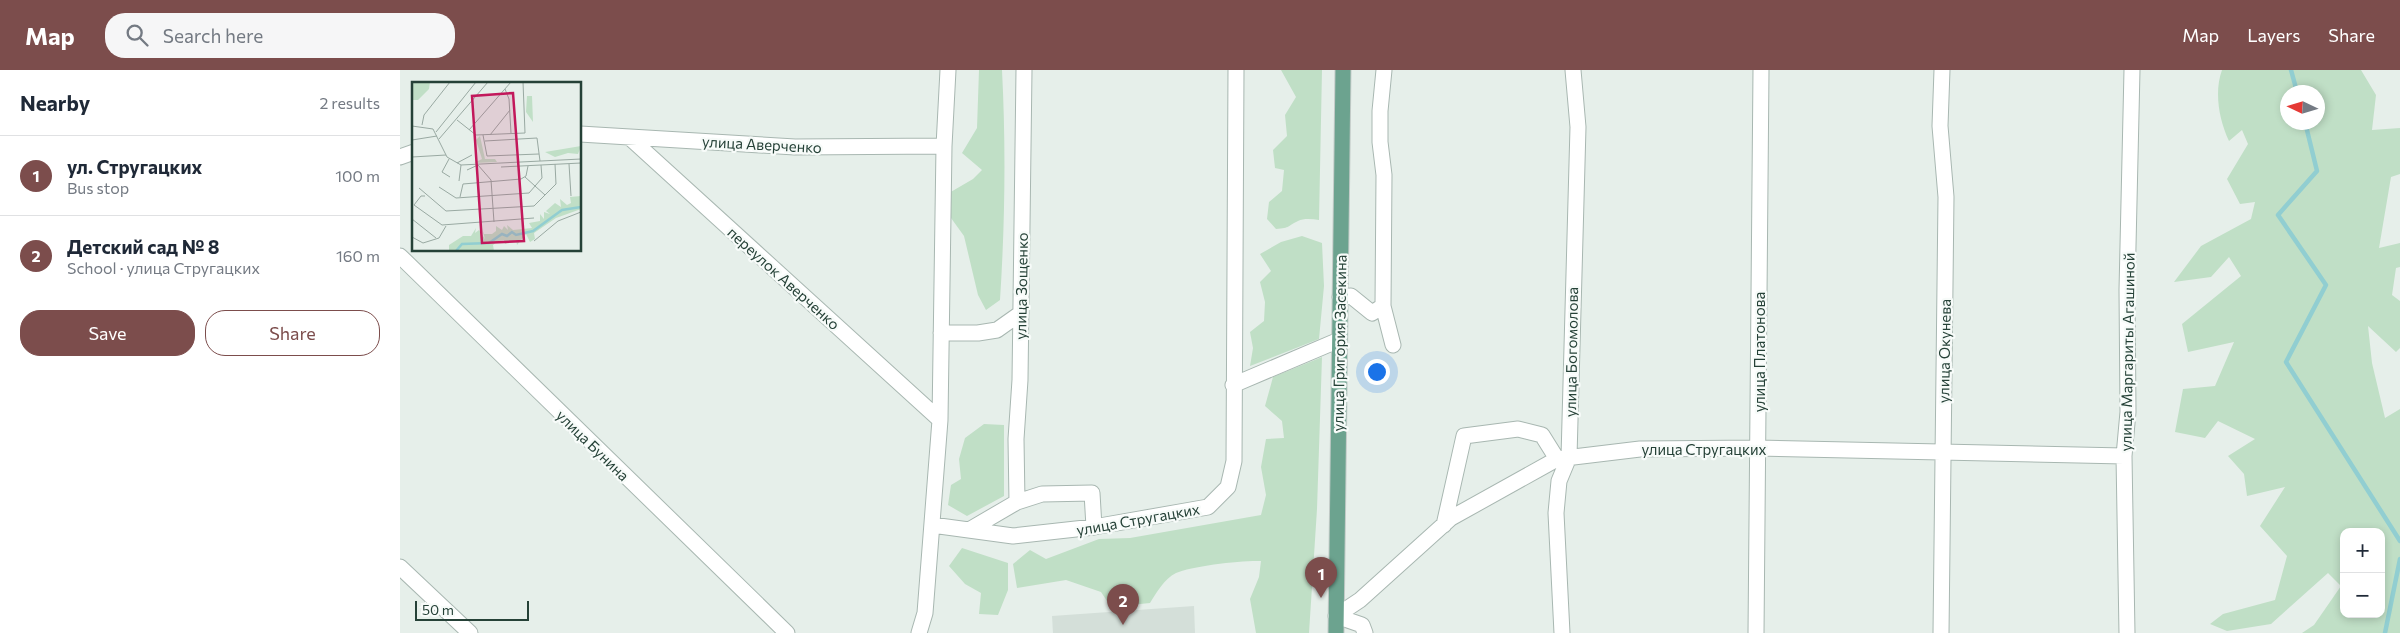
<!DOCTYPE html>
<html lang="en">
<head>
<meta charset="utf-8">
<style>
	:root { --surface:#fff; --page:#f6f6f7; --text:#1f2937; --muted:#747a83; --line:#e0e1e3; --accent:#7c4d4c }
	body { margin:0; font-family:Commissioner,sans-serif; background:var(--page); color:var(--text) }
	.controls { position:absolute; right:15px; bottom:15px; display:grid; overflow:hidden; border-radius:10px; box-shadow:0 2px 8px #0003 }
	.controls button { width:45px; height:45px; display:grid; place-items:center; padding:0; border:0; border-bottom:1px solid var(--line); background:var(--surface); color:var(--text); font:25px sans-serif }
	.compass { position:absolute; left:1880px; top:15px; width:45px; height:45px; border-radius:50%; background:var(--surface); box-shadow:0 2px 8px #0003; rotate:274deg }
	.scale { position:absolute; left:15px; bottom:12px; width:114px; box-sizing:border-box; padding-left:5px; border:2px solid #254137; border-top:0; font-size:14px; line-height:18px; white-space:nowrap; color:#254137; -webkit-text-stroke:4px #f7fbf9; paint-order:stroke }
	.you { position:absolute; left:976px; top:301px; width:18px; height:18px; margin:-12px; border:4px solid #fff; border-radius:50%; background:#1a73e8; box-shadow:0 0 0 8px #1a73e833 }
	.badge { display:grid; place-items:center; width:32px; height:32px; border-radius:50%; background:var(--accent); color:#fff; font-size:16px; font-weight:700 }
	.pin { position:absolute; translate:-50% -41px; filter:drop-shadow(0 1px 2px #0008) }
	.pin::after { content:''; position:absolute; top:26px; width:18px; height:15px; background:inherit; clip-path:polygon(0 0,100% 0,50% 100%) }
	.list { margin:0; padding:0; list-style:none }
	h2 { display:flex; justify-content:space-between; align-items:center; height:65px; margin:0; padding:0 20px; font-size:21px }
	h2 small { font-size:16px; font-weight:400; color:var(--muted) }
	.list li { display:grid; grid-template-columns:32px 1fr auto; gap:15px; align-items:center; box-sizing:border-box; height:80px; padding:0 20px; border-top:1px solid var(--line) }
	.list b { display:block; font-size:19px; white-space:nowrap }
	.list p { margin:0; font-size:16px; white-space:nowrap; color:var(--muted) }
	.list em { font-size:16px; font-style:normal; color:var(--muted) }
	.actions { display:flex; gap:10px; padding:15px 20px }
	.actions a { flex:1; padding:11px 0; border:1px solid var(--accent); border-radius:20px; text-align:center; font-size:18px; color:var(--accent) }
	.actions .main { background:var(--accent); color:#fff }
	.icon { flex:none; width:28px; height:28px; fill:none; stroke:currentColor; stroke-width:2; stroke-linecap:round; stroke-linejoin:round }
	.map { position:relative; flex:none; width:2000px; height:563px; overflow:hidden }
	header { display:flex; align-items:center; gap:30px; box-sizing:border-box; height:70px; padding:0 25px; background:var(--accent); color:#fff }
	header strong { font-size:24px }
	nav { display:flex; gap:28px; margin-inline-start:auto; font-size:18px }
	.search { width:350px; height:45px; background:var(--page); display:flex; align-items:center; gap:12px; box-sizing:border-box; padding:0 18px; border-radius:20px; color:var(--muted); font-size:19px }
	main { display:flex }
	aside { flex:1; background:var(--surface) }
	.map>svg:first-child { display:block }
	.built { fill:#d4dfd9 }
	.green { fill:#c0dfc6; fill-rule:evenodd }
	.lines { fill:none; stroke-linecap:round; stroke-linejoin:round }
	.stream { stroke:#91ced1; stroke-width:4.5 }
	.minor-casing { stroke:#a8b7b1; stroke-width:17 }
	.major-casing { stroke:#c2cac7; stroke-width:17 }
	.minor { stroke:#fff; stroke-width:15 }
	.major { stroke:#6ca38f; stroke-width:15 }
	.labels { text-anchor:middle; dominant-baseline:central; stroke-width:4.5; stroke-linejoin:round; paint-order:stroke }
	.street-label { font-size:15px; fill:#254137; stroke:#f7fbf9 }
	.inset-river { fill:none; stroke:#91ced1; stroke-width:2.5 }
	.inset-road { fill:none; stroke:#99a9a2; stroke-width:1 }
	.view { fill:#c2185b; fill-opacity:0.15; stroke:#c2185b; stroke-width:2.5 }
	.inset-edge { fill:none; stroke:#254137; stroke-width:2.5 }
</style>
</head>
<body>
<header>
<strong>Map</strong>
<div class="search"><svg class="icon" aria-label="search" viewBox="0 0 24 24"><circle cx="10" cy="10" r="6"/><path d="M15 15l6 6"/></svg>Search here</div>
<nav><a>Map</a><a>Layers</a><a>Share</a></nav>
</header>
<main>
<aside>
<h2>Nearby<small>2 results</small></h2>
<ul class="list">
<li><span class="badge">1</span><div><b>ул. Стругацких</b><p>Bus stop</p></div><em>100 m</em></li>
<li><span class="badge">2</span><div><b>Детский сад № 8</b><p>School · улица Стругацких</p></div><em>160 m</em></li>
</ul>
<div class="actions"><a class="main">Save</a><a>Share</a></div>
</aside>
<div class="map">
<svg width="2000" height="563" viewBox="0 0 2000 563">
	<rect width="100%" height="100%" fill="#e6efea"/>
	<path class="built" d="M 794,536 L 795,563 L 653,563 L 652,546 Z"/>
	<path class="green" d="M 579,0 L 602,0 C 606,77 605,153 600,230 L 586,240 L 578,225 L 564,166 L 551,148 L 549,123 L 573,109 L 582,100 L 562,83 L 577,58 Z
		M 881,0 L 922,0 L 919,150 C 912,149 904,148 898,151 C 887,156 891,158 876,159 L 867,149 L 869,132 L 882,121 L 884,100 L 875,98 L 873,80 L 887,66 L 885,45 L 896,27 Z
		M 1822,0 L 1961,0 L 1976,25 L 1972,60 L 2000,58 L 2000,104 L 1991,107 L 1979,178 L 2000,173 L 2000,197 L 1996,198 L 1992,225 L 2000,231 L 2000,278 L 1996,282 L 1968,256 L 1972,293 L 1985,348 L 2000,339 L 2000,563 L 1902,563 L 1914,555 L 1941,516 L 1928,503 L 1871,554 L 1827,561 L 1810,554 L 1823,544 L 1875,530 L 1887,486 L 1860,456 L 1885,417 L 1847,426 L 1844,404 L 1828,386 L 1855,369 L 1818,351 L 1805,368 L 1775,362 L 1783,319 L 1815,316 L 1834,272 L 1788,282 L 1782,254 L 1841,206 L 1829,187 L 1811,207 L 1774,212 L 1801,176 L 1851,149 L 1855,132 L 1840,134 L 1827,109 L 1848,74 L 1842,60 L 1829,71 C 1819,50 1814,22 1822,0 ZM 1888,22 L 1918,22 L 1918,52 L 1888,52 ZM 1944,462 L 1981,462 L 1981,544 L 1944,544 Z
		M 902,166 L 922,173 L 924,216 L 919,269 L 850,296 L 853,278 L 850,262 L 864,251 L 865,232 L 860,212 L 871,201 L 860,184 L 881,172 Z
		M 922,287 L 917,439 L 909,563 L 856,563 L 850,529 L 859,507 L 861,491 C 844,490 791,496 776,503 C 764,509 757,522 750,533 L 711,537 L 701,522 L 666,510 L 617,518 L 613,494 L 630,480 L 646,489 L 699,469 L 730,468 L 861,445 L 866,425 L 861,397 L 866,369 L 884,368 L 882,351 L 865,336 L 873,307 Z
		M 584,354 L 604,355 L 604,426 L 567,446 L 548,435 L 551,415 L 561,409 L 559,389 L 565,368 Z
		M 562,478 L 608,493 L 608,520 L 598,545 L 579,544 L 581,523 L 565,514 L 549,496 Z"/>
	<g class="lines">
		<path class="stream" d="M 1891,0 L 1897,22
			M 1905,52 L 1917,101 L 1878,145 L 1926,215 L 1886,292 L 2000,471
			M 1985,563 L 2000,489"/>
		<defs>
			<path id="minor" d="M 180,64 L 395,77 L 544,76
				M 229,67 L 540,350
				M 0,87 L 14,82
				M 0,186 L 387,563
				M 940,227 L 951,226 L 972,243 L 983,236 L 993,275
				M 983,236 L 984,105 L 980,72 L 980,41 L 984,0
				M 541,263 L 578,263 L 597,260 L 621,243
				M 833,315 L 939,270
				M 617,432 L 616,369 L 620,310 L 624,0
				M 532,455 L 613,466 L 694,457 L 808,437 L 828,417 L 834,391 L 836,0
				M 1044,455 L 1064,366 L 1118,359 L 1142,365 L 1157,389
				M 569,460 L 617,432 L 642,424 L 692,423 L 694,457
				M 0,497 L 70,563
				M 936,546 L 960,530 L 1051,448 L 1157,389 L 1240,379 L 1358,378 L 1724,386
				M 936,546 L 962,555 L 965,563
				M 519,563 L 525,543 L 540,350 L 544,76 L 548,0
				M 1162,563 L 1156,443 L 1159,411 L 1169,387 L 1178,57 L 1173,0
				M 1356,563 L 1361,0
				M 1541,563 L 1546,127 L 1540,56 L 1542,0
				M 1727,563 L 1724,386 L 1728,342 L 1727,220 L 1732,0"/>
			<path id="major" d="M 936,563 L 943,0"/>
		</defs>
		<use href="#minor" class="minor-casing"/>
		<use href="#major" class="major-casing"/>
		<use href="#minor" class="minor"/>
		<use href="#major" class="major"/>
	</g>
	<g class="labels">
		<g class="street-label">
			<text transform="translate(362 74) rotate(3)">улица Аверченко</text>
			<text transform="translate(384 208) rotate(42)">переулок Аверченко</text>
			<text transform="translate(621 216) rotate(-89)">улица Зощенко</text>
			<text transform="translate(939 273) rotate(-89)">улица Григория Засекина</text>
			<text transform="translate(1544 281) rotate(-89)">улица Окунева</text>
			<text transform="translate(1171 282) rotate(-89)">улица Богомолова</text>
			<text transform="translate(1359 282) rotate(-90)">улица Платонова</text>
			<text transform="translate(1727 282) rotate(-89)">улица Маргариты Агашиной</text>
			<text transform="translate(193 375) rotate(44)">улица Бунина</text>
			<text x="1304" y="379">улица Стругацких</text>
			<text transform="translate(738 449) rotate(-10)">улица Стругацких</text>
		</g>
	</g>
	<g transform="translate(12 12)">
		<rect width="169" height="169" fill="#e6efea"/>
		<path d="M 0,0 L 18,0 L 17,7 L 6,18 L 0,18 ZM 115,14 L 120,14 L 121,40 L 114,30 ZM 68,54 L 73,77 L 83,77 L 85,80 L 62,81 L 70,77 L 64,58 ZM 169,64 L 166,72 L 156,71 L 143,75 L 133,70 ZM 169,114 L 169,127 L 144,136 L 122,151 L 123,157 L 118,160 L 114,152 L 105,163 L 104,158 L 93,162 L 92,158 L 86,159 L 81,163 L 82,169 L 30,169 L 37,168 L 37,163 L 51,154 L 59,154 L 64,146 L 63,151 L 67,148 L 73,157 L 70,147 L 72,152 L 80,152 L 84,149 L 84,144 L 90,148 L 92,144 L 96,148 L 95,143 L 101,148 L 120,146 L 117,141 L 128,139 L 128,132 L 132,137 L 132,130 L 138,132 L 134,129 L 143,121 L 149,125 L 148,117 L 155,123 L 159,121 L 158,115 Z" fill="#c0dfc6"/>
		<path class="inset-river" d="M 44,169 L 50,162 L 77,161 L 90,152 L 95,154 L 100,150 L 104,153 L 121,149 L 150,128 L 169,125"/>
		<path class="inset-road" d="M 93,7 L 97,17 L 99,51M 45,38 L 64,53 L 113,51 L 111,0M 10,43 L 12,33 L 38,0M 0,44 L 21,47 L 35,75 L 49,83 L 169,77M 57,48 L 99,0M 24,50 L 64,0M 71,53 L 75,74 L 127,72M 78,53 L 98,28M 27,57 L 76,0M 0,58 L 25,54M 73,59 L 125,56 L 128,79M 0,75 L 34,73M 37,77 L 30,90 L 38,95M 45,81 L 60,73M 157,82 L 159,114M 89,85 L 169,81M 55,88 L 66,83 L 79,98 L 82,140M 113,95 L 133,113M 47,99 L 49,83M 27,105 L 44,116 L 117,111 L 130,96 L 129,83M 7,106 L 34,129 L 122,124 L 144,102 L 143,82M 13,114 L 9,114 L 2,123 L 30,143 L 122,136M 48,115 L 51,102 L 109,97 L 114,94 L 116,84M 0,137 L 24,156M 0,155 L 11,161 L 27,156 L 34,144M 122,159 L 146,139 L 169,130"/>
		<path class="view" d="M 101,11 L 112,159 L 70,161 L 60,14 Z"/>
		<rect width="169" height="169" class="inset-edge"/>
	</g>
</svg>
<div class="controls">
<button>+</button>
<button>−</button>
</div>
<svg class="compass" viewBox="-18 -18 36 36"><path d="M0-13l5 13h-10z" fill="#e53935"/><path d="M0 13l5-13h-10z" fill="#747a83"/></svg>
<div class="scale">50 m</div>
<div class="you"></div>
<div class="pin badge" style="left:921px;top:528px">1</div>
<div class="pin badge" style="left:723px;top:555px">2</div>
</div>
</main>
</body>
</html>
